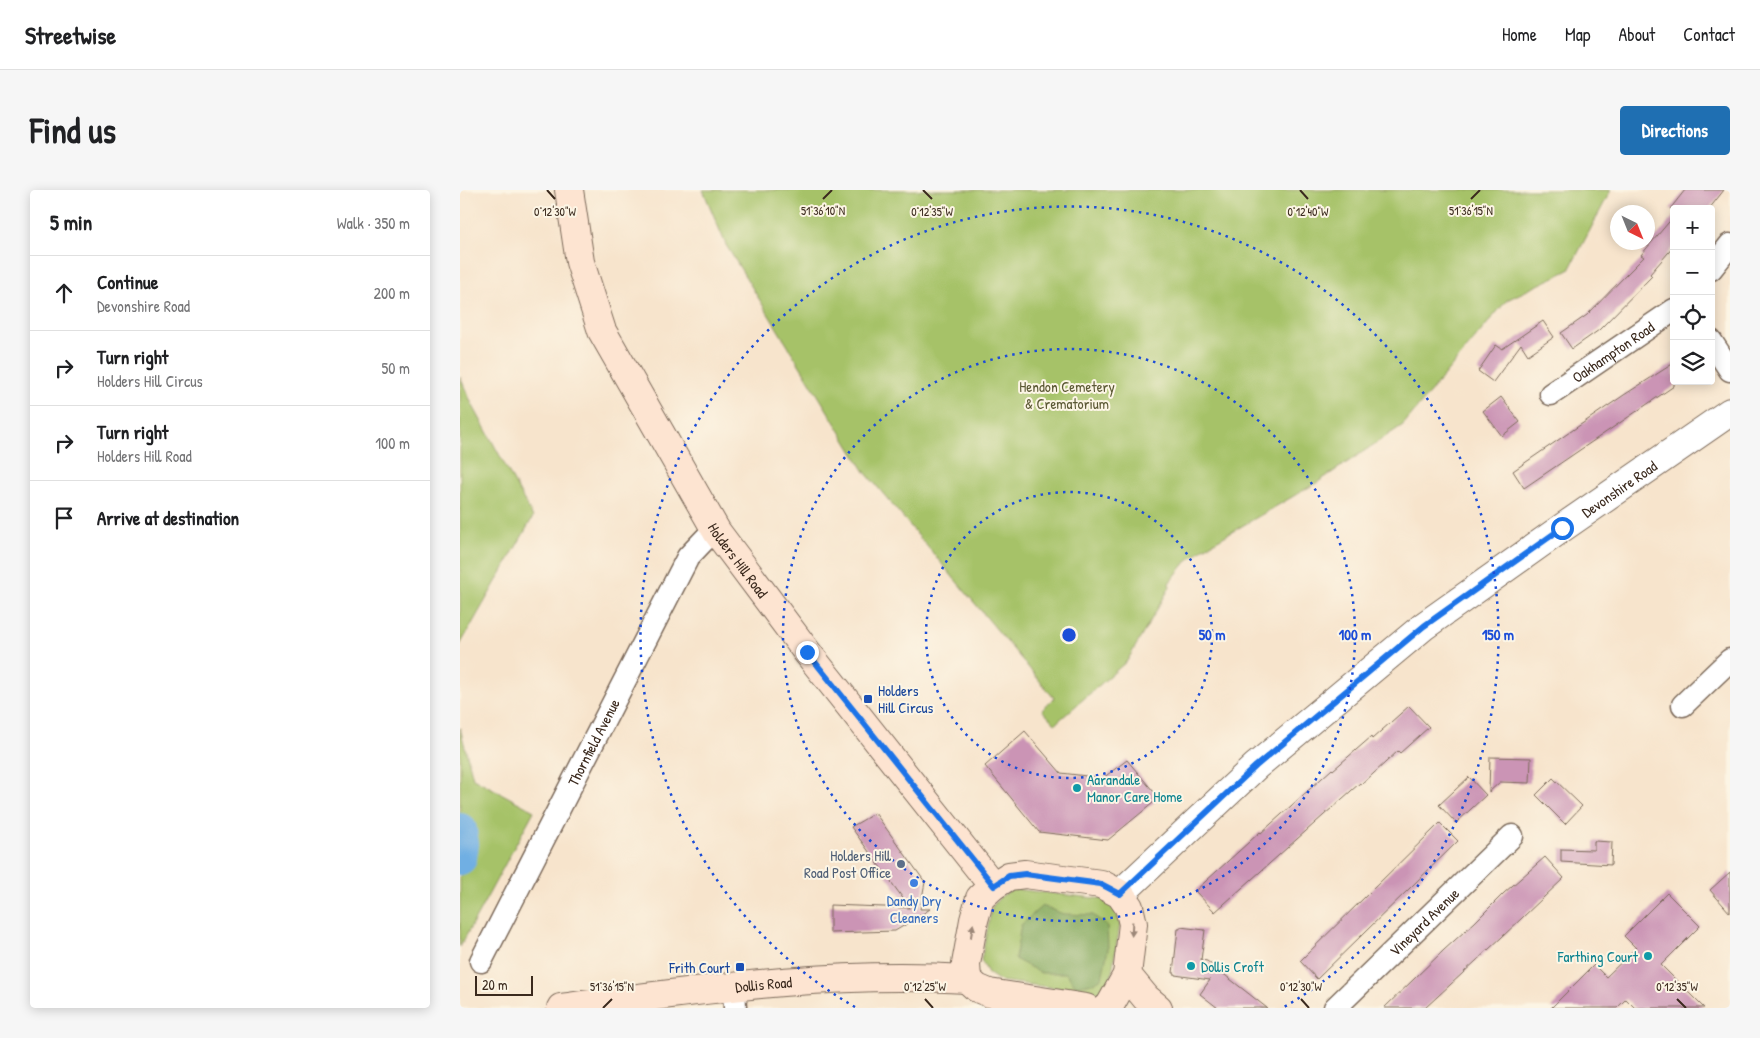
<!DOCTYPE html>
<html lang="en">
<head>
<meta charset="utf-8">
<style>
	:root { --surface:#fff; --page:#f6f6f6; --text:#202124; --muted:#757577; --line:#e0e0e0; --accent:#1f6fb2 }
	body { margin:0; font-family:"Patrick Hand",sans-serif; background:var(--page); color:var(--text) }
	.controls { position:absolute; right:15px; top:15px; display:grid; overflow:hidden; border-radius:5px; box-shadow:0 2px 12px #0003 }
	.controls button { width:45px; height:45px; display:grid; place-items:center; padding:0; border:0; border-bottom:1px solid var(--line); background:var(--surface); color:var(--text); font:25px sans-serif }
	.compass { position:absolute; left:1150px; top:15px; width:45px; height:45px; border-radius:50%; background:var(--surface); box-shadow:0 2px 12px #0003; rotate:137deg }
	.scale { position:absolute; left:15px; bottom:12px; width:58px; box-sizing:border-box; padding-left:5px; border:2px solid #3b2a1e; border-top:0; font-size:14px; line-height:18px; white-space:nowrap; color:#3b2a1e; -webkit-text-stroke:4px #fcf5e5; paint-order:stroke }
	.stop { position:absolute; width:15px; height:15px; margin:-11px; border:4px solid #1a73e8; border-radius:50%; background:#fff }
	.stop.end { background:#1a73e8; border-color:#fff; box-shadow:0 1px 5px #0008 }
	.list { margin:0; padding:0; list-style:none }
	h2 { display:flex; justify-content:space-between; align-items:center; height:65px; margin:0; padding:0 20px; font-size:21px }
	h2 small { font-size:16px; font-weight:400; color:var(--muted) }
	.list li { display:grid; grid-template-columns:32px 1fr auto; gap:15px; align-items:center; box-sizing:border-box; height:75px; padding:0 20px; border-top:1px solid var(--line) }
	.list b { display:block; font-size:19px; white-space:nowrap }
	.list p { margin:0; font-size:16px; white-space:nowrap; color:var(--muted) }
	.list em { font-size:16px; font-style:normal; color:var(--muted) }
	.icon { flex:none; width:28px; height:28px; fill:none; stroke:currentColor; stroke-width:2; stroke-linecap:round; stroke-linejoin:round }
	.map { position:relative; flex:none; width:1270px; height:818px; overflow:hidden; border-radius:5px }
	header { display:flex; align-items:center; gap:30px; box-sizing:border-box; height:70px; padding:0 25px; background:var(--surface); border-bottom:1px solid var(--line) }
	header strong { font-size:24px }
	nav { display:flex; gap:28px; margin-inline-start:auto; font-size:18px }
	.intro { display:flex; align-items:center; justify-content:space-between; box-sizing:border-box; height:120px; padding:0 30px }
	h1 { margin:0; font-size:35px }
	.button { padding:12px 22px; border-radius:5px; background:var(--accent); color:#fff; font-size:18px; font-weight:700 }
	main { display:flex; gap:30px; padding:0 30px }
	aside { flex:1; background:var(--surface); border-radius:5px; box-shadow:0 2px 12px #0003 }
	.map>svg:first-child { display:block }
	.green { fill:#a6c268; stroke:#707643 }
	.forest { fill:#84a85c; stroke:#60693d }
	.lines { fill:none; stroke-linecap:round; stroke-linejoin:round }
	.river { stroke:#70afe3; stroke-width:34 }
	.building { fill:#cb94b5 }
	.minor-casing { stroke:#7d6b5b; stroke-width:25 }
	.tertiary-casing { stroke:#7d6b5b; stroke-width:30 }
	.secondary-casing { stroke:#7d6b5b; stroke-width:30 }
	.minor { stroke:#fff; stroke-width:22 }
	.tertiary { stroke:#fff; stroke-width:28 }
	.secondary { stroke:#fde4d1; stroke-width:28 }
	.oneway { fill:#9c8778 }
	.route { stroke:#1a73e8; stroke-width:6 }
	.ticks { fill:none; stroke:#3b2a1e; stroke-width:2 }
	.ring { fill:none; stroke:#1d4ed8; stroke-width:2.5; stroke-dasharray:2.5 5 }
	.transit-dot { fill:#1a4fb4; stroke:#fcf5e5; stroke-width:2 }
	.culture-dot { fill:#0f9aa8; stroke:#fcf5e5; stroke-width:2 }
	.service-dot { fill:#5c6f8a; stroke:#fcf5e5; stroke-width:2 }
	.shop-dot { fill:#3f7fe0; stroke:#fcf5e5; stroke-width:2 }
	.labels { text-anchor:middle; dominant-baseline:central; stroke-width:4; stroke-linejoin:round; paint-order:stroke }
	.street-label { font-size:15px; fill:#3b2a1e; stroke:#fcf5e5 }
	.park-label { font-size:15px; fill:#5b5834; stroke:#fcf5e5 }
	.transit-label { font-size:15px; fill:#164399; stroke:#fcf5e5; text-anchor:start }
	.culture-label { font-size:15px; fill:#0d838f; stroke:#fcf5e5; text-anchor:start }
	.service-label { font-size:15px; fill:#4e5e75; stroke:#fcf5e5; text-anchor:end }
	.shop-label { font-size:15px; fill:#366cbe; stroke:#fcf5e5 }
	.ticks-label { font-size:12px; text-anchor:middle; fill:#3b2a1e; stroke:#fcf5e5; stroke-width:4; stroke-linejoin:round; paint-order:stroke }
	.centre { fill:#1d4ed8; stroke:#fcf5e5; stroke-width:2.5 }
	.ring-label { font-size:15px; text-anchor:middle; font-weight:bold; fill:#1d4ed8; stroke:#fcf5e5; stroke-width:4; stroke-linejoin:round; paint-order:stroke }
</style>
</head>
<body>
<header>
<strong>Streetwise</strong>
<nav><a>Home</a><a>Map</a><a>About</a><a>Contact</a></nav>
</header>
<div class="intro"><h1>Find us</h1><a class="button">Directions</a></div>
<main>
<aside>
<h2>5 min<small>Walk · 350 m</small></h2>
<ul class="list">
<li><svg class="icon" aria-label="ahead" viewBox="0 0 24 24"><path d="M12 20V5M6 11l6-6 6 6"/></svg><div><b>Continue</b><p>Devonshire Road</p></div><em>200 m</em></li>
<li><svg class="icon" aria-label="right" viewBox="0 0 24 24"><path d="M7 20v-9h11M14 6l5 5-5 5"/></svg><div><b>Turn right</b><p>Holders Hill Circus</p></div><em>50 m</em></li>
<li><svg class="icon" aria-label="right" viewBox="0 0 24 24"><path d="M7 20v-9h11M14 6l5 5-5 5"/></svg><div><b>Turn right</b><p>Holders Hill Road</p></div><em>100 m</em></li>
<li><svg class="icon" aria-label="arrive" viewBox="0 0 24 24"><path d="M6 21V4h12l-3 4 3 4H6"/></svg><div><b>Arrive at destination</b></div></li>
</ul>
</aside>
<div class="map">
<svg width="1270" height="818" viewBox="0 0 1270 818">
	<rect width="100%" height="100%" fill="#fcf5e5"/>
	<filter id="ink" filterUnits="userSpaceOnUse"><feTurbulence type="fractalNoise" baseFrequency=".02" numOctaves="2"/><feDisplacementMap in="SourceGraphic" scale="10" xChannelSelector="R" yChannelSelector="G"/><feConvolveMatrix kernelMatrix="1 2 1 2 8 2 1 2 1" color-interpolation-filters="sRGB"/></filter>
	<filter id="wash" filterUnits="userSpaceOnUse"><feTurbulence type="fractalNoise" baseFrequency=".0096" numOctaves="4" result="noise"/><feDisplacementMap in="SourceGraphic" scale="20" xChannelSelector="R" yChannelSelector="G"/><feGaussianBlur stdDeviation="1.12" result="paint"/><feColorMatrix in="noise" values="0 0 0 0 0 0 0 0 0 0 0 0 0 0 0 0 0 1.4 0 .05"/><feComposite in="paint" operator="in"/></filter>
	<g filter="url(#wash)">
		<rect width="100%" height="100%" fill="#f7e4cc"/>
		<path class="green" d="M 243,0 L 1151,0 L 1109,80 L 1047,110 L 943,235 L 858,292 L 744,358 L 726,372 L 709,393 L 710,397 L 667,471 L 595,534 L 582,520 L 594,508 L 405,282 L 266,55 Z
			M 0,187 L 12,214 L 73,327 L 0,455 Z
			M 0,538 L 13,588 L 74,621 L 0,757 Z
			M 553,699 L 643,709 L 655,718 L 660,735 L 650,794 L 637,803 L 540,791 L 528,783 L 521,770 L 532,717 L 540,707 Z"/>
		<path class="forest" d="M 582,716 L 603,724 L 633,725 L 647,736 L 648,759 L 642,788 L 633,793 L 616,796 L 606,783 L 581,783 L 555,769 L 561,735 Z"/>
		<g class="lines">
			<path class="river" d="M 0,640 L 2,654 L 0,668"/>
		</g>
		<g id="blocks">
			<path class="building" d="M 1225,0 L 1264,0 L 1249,19 L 1210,19 Z
				M 1214,26 L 1214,56 L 1190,84 L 1192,86 L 1139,140 L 1112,159 L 1101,143 L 1127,125 L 1167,84 L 1184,67 L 1181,65 Z
				M 1083,131 L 1094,147 L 1068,165 L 1061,154 L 1033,192 L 1018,181 L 1036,155 L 1042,159 Z
				M 1214,173 L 1214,196 L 1064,298 L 1053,281 L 1164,205 Z
				M 1041,207 L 1060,232 L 1042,246 L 1023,221 Z
				M 949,516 L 969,537 L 940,563 L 938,561 L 901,595 L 900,593 L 755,722 L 735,701 L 800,642 L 801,643 L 872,579 L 873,580 L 911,547 L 912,549 Z
				M 565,541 L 601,583 L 643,588 L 667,570 L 699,608 L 648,650 L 579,642 L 525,576 Z
				M 1030,567 L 1071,568 L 1070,593 L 1040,592 L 1029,602 Z
				M 1009,587 L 1026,605 L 996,633 L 979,615 Z
				M 1093,588 L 1122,616 L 1105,634 L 1076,605 Z
				M 415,623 L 465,692 L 460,719 L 470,719 L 458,727 L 458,729 L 457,728 L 435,741 L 370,743 L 370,715 L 450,718 L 391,637 Z
				M 980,633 L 998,651 L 857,789 L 840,771 Z
				M 1134,651 L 1152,652 L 1151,675 L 1101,672 L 1101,659 L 1134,660 Z
				M 1085,667 L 1104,688 L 1042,747 L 965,818 L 924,818 L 984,760 L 1015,732 L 1044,703 Z
				M 1270,682 L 1270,723 L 1250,700 Z
				M 1207,703 L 1240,736 L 1201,775 L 1244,818 L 1175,818 L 1166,809 L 1157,818 L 1091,818 L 1134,775 L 1146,787 L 1176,758 L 1164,746 Z
				M 720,737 L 745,740 L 741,770 L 747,771 L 807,818 L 758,818 L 740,804 L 750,790 L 715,785 L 715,783 L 713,783 L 718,739 L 720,739 Z"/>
		</g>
	</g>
	<g filter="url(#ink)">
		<use href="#blocks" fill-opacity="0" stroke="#7d6b5b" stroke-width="1"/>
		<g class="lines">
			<defs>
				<g id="minor">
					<path d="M 1251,79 L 1270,55"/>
					<path d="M 1251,151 L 1270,180"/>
					<path id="s1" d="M 1091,204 L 1214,120"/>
					<path d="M 1223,515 L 1270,470"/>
					<path id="s2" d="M 21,771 L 228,367 L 249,345 L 257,342"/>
					<path d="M 274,796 L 275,818"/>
					<path id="s3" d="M 875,818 L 1052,646"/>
				</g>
				<g id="tertiary">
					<path id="s4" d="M 660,704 L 796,576 L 964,436 L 1102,338 L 1270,222"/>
				</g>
				<g id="secondary">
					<path id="s5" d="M 109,0 L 120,72 L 142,141 L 257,342 L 347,462 L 533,696"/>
					<path d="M 667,785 L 686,808 L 698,818"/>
					<path id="s6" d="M 101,818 C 235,801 371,780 507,789"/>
					<path d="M 626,818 L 529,803 L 517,798 L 507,789 L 506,774 L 514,730 L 520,708 L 533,696 L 549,686 L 565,684 L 641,694 L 660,704 L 669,717 L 673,734 L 667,785 L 649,817 L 647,818"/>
				</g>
			</defs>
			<use href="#minor" class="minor-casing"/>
			<use href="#tertiary" class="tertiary-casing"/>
			<use href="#secondary" class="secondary-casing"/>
			<use href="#minor" class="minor"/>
			<use href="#tertiary" class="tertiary"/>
			<use href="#secondary" class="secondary"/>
		</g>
		<defs><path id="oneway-solid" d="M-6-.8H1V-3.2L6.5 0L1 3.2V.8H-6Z" transform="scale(1.25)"/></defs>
		<g class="oneway">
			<use href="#oneway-solid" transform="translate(672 739) rotate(93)"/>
			<use href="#oneway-solid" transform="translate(512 741) rotate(-80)"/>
		</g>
	</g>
	<g class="lines" filter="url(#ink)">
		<path class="route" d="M 347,462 L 534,696 L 549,686 L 565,684 L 641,694 L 660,704 L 796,576 L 964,436 L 1102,338"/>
	</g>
	<path class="ticks" d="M 87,0 L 95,9M 463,0 L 472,9M 840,0 L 848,9M 363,9 L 372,0M 1011,9 L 1020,0M 465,809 L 473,818M 841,809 L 849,818M 1217,809 L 1226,818M 143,818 L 152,809"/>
	<g class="ring">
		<circle cx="609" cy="445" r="143"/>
		<circle cx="609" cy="445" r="286"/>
		<path d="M395 817A429 429 0 1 1 824 817"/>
	</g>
	<g class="transit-dot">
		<rect x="403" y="504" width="10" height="10" rx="2.5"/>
		<rect x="275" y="772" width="10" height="10" rx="2.5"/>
	</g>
	<g class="culture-dot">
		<circle cx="617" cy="598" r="5"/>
		<circle cx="1188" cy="766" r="5"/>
		<circle cx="731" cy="776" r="5"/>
	</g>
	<circle class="service-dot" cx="441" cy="674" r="5"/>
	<circle class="shop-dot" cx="454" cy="693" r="5"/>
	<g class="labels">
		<g class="street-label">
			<text stroke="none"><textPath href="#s1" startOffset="75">Oakhampton Road</textPath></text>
			<text stroke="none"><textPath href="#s4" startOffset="644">Devonshire Road</textPath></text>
			<text stroke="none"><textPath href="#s5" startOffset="412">Holders Hill Road</textPath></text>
			<text stroke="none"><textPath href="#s2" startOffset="246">Thornfield Avenue</textPath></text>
			<text stroke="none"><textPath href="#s3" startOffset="124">Vineyard Avenue</textPath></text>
			<text stroke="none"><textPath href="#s6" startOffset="204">Dollis Road</textPath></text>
		</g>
		<g class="park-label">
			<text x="607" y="196">Hendon Cemetery<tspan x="607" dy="17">&amp; Crematorium</tspan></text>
		</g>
		<g class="transit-label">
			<text x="418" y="500">Holders<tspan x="418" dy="17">Hill Circus</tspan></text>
			<text x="270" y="777" text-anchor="end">Frith Court</text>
		</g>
		<g class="culture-label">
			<text x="627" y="589">Aarandale<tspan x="627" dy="17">Manor Care Home</tspan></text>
			<text x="1178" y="766" text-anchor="end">Farthing Court</text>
			<text x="741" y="776">Dollis Croft</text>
		</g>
		<g class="service-label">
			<text x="431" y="665">Holders Hill<tspan x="431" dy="17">Road Post Office</tspan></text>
		</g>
		<g class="shop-label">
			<text x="454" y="710">Dandy Dry<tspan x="454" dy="17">Cleaners</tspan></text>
		</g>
	</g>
	<g class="ticks-label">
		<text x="363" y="25">51°36'10"N</text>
		<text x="1011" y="25">51°36'15"N</text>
		<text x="95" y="26">0°12'30"W</text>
		<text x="472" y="26">0°12'35"W</text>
		<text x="848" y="26">0°12'40"W</text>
		<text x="465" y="801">0°12'25"W</text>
		<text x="841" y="801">0°12'30"W</text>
		<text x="1217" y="801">0°12'35"W</text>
		<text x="152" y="801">51°36'15"N</text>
	</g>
	<circle cx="609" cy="445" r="8" class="centre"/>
	<g class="ring-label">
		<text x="752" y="450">50 m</text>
		<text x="895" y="450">100 m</text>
		<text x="1038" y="450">150 m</text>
	</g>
</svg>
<div class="controls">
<button>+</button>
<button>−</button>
<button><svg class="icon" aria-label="locate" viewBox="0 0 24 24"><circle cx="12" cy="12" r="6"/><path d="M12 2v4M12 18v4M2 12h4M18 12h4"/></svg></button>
<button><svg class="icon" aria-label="layers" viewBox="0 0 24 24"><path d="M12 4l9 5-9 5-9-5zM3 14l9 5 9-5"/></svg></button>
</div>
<svg class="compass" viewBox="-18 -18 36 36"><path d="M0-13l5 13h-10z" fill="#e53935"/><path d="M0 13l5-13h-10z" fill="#757577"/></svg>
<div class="scale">20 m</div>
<div class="stop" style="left:1102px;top:338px"></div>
<div class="stop end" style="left:347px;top:462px"></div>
</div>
</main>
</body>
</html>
